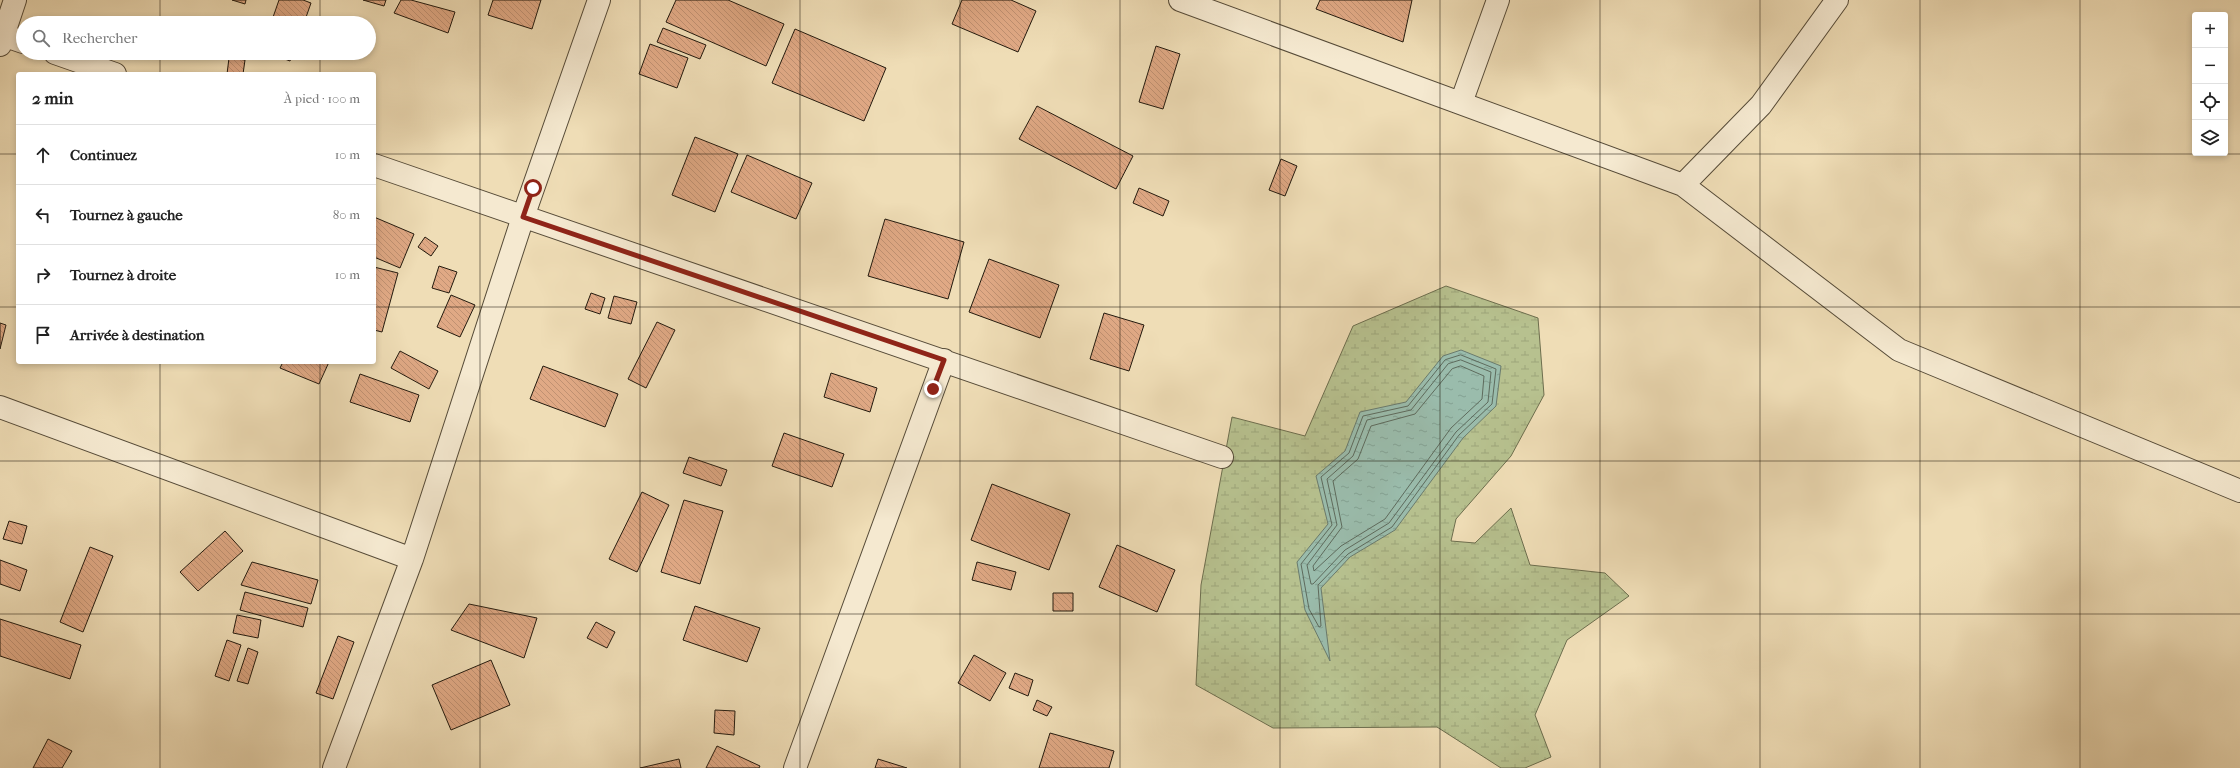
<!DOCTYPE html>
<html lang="fr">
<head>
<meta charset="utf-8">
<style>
	:root { --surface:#fff; --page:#f6f6f6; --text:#222; --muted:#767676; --line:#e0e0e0 }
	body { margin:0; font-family:"IM FELL French Canon",serif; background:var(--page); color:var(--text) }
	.controls { position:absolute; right:12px; top:12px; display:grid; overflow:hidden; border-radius:4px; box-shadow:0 2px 6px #0003 }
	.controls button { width:36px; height:36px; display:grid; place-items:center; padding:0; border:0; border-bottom:1px solid var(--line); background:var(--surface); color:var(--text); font:20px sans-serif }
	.stop { position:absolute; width:12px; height:12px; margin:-9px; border:3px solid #8f2418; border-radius:50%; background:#fff }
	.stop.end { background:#8f2418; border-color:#fff; box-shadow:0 1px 4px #0008 }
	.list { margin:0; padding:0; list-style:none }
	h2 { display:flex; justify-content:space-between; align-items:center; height:52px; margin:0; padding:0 16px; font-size:17px }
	h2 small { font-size:13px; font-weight:400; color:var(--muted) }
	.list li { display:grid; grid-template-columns:26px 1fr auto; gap:12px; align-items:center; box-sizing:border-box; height:60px; padding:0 16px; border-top:1px solid var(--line) }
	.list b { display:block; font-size:15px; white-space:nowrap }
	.list em { font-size:13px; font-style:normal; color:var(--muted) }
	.icon { flex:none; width:22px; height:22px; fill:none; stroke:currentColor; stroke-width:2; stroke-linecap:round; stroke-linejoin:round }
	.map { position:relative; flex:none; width:2240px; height:768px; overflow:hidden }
	.search { position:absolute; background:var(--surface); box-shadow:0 2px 6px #0003; left:16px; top:16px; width:360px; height:44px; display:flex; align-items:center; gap:10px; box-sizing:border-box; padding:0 14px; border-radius:22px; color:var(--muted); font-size:15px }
	.panel { position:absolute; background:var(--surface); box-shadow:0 2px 6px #0003; left:16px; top:72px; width:360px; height:292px; border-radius:4px }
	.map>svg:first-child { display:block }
	.wetland { fill:url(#wetland-marsh); stroke:#6d6e4e }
	.water { fill:url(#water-ripples); stroke:#6a7b6d }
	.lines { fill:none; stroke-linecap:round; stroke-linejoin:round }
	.shore { stroke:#5e6b5d; stroke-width:1 }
	.building { fill:url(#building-back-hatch); stroke:#231a0e }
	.minor-casing { stroke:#564b38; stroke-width:24 }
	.minor { stroke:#f5e9d0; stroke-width:22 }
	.route { stroke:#8f2418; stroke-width:5 }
	.grid { fill:none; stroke:#231a0e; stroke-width:1; stroke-opacity:0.55 }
</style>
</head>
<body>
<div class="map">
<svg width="2240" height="768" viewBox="0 0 2240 768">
	<defs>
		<pattern id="wetland-marsh" width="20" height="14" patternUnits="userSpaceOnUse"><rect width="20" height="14" fill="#b7c18f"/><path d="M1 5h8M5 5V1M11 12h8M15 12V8" fill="none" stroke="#9da57a"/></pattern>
		<pattern id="water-ripples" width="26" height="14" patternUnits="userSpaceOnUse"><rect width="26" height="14" fill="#9abcac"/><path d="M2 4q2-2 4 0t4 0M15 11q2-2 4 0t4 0" fill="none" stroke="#84a193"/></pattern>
		<pattern id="building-back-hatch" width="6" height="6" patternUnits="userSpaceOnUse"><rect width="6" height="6" fill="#e0a985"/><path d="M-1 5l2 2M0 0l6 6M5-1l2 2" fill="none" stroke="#c09172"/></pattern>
	</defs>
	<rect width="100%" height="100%" fill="#efddb6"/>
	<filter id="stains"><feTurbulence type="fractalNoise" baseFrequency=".005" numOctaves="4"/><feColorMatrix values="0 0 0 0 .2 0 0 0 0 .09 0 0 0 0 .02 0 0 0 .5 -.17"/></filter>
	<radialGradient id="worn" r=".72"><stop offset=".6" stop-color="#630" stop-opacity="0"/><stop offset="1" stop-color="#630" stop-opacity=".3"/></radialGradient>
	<path class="wetland" d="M 1446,286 L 1538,318 L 1544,395 L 1511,456 L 1456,519 L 1451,541 L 1475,543 L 1511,508 L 1530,565 L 1605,573 L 1629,596 L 1567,640 L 1535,715 L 1551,757 L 1525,768 L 1501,768 L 1437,727 L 1273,728 L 1196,685 L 1201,585 L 1232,417 L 1305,436 L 1353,326 Z"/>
	<path class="water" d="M 1461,350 L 1501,366 L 1496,406 L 1463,438 L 1395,530 L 1350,557 L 1321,588 L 1330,661 L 1305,610 L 1297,562 L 1328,524 L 1316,476 L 1345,451 L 1360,412 L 1406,402 L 1443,356 Z"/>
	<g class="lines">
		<path class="shore" d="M 1461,355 L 1496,369 L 1492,404 L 1459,435 L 1392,527 L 1348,554 L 1318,585 L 1321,626 L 1319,627 L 1309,609 L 1301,564 L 1332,525 L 1321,477 L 1349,453 L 1363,416 L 1408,406 L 1445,360 Z
			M 1461,360 L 1491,372 L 1488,402 L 1456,432 L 1389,523 L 1345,550 L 1313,584 L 1311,584 L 1307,565 L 1337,525 L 1327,479 L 1353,456 L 1367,420 L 1411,410 L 1448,364 Z
			M 1461,366 L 1484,376 L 1482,399 L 1451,428 L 1385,519 L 1341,546 L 1314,571 L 1313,566 L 1342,527 L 1333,481 L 1358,459 L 1371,426 L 1415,414 L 1452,369 Z"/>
	</g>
	<path class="building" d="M 232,0 L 246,0 L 245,4 Z
		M 279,0 L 303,0 L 311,3 L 304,23 L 271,23 Z
		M 363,0 L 386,0 L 384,6 Z
		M 401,0 L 411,0 L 455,12 L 448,33 L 394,13 Z
		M 493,0 L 541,0 L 532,29 L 488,15 Z
		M 676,0 L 728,0 L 784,24 L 766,66 L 666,22 Z
		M 962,0 L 1011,0 L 1036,11 L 1018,52 L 952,24 Z
		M 1320,0 L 1412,0 L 1403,42 L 1316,9 Z
		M 663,28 L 706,45 L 700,59 L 657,42 Z
		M 795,29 L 886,68 L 864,121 L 772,83 Z
		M 650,44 L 688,58 L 677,88 L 639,74 Z
		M 1156,46 L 1180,54 L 1163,109 L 1139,102 Z
		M 269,53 L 293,53 L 290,61 Z
		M 229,58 L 245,60 L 243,74 L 227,74 Z
		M 1037,106 L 1133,156 L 1116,189 L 1019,139 Z
		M 695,137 L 738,154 L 715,212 L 672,195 Z
		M 747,155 L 812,183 L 796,219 L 731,192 Z
		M 1281,159 L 1297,166 L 1285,196 L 1269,190 Z
		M 1139,188 L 1169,201 L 1163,216 L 1133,203 Z
		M 374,217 L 414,234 L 400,268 L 374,257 Z
		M 885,219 L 964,242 L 948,299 L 868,276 Z
		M 425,237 L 438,246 L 431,256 L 418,247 Z
		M 989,259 L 1059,285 L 1040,338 L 969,312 Z
		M 439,266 L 457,272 L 449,293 L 432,288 Z
		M 374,267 L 398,273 L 382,332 L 374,330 Z
		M 591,293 L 605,298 L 600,314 L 585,309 Z
		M 451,295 L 475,305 L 460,337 L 437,327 Z
		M 614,296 L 637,302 L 631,324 L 608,318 Z
		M 1104,313 L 1144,325 L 1129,371 L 1090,359 Z
		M 657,322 L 675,330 L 646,388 L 628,379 Z
		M 0,323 L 6,325 L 0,349 Z
		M 400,351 L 438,371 L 429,389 L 391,368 Z
		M 283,362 L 329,362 L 319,384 L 280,368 Z
		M 543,366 L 618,394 L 605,427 L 530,399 Z
		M 831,373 L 877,388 L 870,412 L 824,397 Z
		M 360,374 L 419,395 L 410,422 L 350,402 Z
		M 784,433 L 844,454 L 832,487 L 772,466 Z
		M 689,457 L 727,470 L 721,486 L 683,473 Z
		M 992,484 L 1070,514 L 1049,570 L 971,540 Z
		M 642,492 L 669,505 L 637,572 L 609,559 Z
		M 684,500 L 723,511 L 700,584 L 661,572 Z
		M 9,521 L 27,526 L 22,544 L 3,539 Z
		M 225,531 L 243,551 L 198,591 L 180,572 Z
		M 1117,545 L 1175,570 L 1157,612 L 1099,587 Z
		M 90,547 L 113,556 L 83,632 L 60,622 Z
		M 0,560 L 27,570 L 20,591 L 0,584 Z
		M 252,562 L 318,580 L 311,604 L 241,585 Z
		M 977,562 L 1016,572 L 1011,590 L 972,580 Z
		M 245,592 L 308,608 L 303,627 L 240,610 Z
		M 1053,593 L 1073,593 L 1073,611 L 1053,611 Z
		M 469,604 L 537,618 L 524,658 L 451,630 Z
		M 695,606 L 760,628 L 747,662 L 683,640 Z
		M 237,615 L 261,620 L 258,638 L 233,633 Z
		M 0,619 L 81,645 L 70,679 L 0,656 Z
		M 596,622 L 615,632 L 607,648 L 587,638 Z
		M 338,636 L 354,642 L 333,699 L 316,693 Z
		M 227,640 L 241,645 L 229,681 L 215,676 Z
		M 248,648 L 258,652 L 248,684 L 237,681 Z
		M 974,655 L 1006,673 L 990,701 L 958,683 Z
		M 491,660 L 510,705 L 451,730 L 432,685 Z
		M 1015,673 L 1033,680 L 1028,696 L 1009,688 Z
		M 1037,700 L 1052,707 L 1047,716 L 1033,710 Z
		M 715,710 L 735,711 L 734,735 L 714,733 Z
		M 1050,733 L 1114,751 L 1109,768 L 1039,768 Z
		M 48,739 L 72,751 L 62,768 L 33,768 Z
		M 717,746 L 760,766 L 759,768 L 706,768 Z
		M 679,759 L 681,768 L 640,768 Z
		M 878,759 L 907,768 L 875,768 Z"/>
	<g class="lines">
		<defs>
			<path id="minor" d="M 1180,0 L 1683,185 L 1899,350 L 2240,491
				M 0,34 L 23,42
				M 0,45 L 15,0
				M 55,53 L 115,74
				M 1461,103 L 1498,0
				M 374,165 L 1222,457
				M 1683,185 L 1761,105 L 1837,0
				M 0,407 L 412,559
				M 334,768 L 412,559 L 523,217 L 599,0
				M 795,768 L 944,360"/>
		</defs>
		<use href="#minor" class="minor-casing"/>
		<use href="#minor" class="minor"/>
	</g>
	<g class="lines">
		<path class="route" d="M 533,188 L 523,217 L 944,360 L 933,389"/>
	</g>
	<path class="grid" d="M 160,0 L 160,23M 320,0 L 320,23M 480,0 L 480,768M 640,0 L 640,768M 800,0 L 800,768M 960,0 L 960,768M 1120,0 L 1120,768M 1280,0 L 1280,768M 1440,0 L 1440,768M 1600,0 L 1600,768M 1760,0 L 1760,768M 1920,0 L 1920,768M 2080,0 L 2080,768M 160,53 L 160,74M 320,53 L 320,74M 0,154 L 18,154M 374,154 L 2240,154M 0,307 L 18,307M 374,307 L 2240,307M 160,362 L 160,768M 320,362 L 320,768M 0,461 L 2240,461M 0,614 L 2240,614"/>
	<rect width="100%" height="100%" filter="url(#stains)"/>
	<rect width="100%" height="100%" fill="url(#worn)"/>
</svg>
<div class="controls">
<button>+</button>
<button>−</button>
<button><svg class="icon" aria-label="locate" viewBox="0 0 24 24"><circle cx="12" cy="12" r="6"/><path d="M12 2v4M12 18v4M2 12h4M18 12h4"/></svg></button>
<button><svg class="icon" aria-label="layers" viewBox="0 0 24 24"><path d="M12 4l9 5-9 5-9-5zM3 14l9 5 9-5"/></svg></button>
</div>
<div class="stop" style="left:533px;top:188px"></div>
<div class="stop end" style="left:933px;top:389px"></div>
<div class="search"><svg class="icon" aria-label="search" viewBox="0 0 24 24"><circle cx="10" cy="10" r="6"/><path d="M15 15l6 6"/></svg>Rechercher</div>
<section class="panel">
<h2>2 min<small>À pied · 100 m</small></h2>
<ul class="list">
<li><svg class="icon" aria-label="ahead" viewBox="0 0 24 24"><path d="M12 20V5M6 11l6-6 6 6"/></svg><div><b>Continuez</b></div><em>10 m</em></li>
<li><svg class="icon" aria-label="left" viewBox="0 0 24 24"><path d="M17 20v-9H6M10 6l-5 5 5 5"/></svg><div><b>Tournez à gauche</b></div><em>80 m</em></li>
<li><svg class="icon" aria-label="right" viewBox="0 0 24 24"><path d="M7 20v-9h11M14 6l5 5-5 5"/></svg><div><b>Tournez à droite</b></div><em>10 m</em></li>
<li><svg class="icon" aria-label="arrive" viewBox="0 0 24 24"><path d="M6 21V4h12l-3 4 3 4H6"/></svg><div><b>Arrivée à destination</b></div></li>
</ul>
</section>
</div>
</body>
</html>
